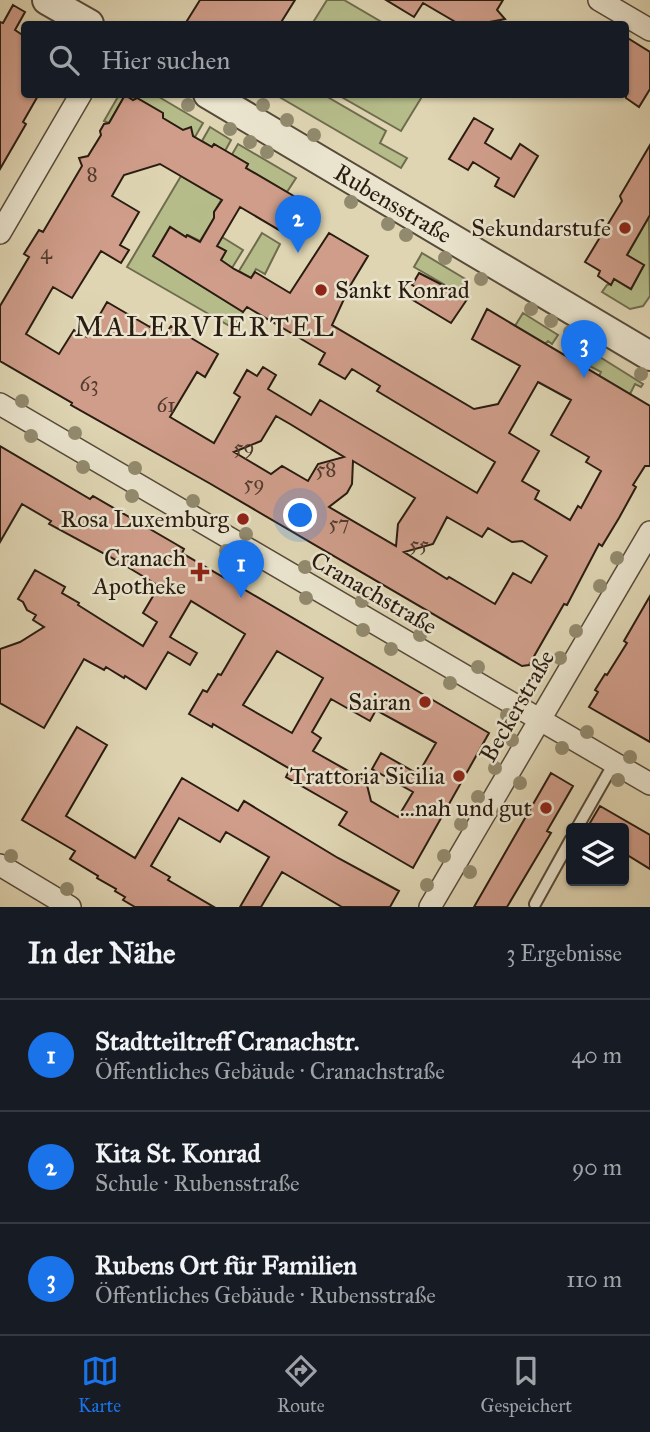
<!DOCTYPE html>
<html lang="de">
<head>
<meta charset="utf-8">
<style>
	:root { --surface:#171b24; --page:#242831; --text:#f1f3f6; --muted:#9ea1a6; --line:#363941; --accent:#1a73e8 }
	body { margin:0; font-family:"IM FELL Great Primer",serif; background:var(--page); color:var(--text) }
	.controls { position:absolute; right:21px; bottom:21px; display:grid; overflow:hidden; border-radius:7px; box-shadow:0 2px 5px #0004 }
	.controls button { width:63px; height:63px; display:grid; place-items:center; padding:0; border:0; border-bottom:2px solid var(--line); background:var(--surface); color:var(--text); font:35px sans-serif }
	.you { position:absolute; left:301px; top:516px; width:24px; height:24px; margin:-18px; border:5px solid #fff; border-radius:50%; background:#1a73e8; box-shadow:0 0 0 10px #1a73e833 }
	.badge { display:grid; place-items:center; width:46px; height:46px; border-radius:50%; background:var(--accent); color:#fff; font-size:23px; font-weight:700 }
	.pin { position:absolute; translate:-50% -58px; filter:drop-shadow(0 2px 4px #0008) }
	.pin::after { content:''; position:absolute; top:37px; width:24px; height:21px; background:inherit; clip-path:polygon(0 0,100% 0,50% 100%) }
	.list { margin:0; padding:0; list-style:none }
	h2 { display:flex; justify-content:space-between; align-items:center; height:91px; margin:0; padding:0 28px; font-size:30px }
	h2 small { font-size:23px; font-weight:400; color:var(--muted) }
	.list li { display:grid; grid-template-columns:46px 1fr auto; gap:21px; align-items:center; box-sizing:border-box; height:112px; padding:0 28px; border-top:2px solid var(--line) }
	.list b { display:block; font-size:26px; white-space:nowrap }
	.list p { margin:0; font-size:23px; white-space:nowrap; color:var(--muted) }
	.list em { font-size:23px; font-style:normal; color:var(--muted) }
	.icon { flex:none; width:38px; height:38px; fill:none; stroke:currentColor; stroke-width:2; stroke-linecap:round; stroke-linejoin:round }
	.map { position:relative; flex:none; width:650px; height:907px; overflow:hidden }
	.search { position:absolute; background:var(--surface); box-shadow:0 2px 5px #0004; left:21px; right:21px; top:21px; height:77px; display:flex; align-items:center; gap:18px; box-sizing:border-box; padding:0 24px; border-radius:7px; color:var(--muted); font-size:26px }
	.sheet { height:427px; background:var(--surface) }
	nav { display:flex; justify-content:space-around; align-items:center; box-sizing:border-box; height:98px; border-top:2px solid var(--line); background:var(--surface); font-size:19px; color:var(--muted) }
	nav a { display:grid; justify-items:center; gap:4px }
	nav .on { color:var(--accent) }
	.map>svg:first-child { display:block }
	.green { fill:#b5bc8a; stroke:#6f6c4e; stroke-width:2 }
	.building { fill:#cf9d8a; stroke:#291c11; stroke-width:2; fill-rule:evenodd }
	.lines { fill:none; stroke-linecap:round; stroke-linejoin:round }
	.service-casing { stroke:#564a3a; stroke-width:14 }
	.minor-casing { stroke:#564a3a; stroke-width:24 }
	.tertiary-casing { stroke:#564a3a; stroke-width:32 }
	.service { stroke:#eae4ce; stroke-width:10 }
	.minor { stroke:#eae4ce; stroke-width:21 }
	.tertiary { stroke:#eae4ce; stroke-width:28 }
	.tree { fill:#928a6e }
	.poi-dot { fill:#8f2418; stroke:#eae4ce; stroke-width:2.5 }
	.labels { text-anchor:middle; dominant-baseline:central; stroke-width:5; stroke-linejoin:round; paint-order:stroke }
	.number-label { font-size:21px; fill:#523c2f }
	.street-label { font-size:24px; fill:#291c11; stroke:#eae4ce }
	.poi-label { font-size:24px; fill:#291c11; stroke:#eae4ce; text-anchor:end }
	.quarter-label { font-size:28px; letter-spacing:2px; fill:#291c11; stroke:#eae4ce }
</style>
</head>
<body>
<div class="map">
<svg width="650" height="907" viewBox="0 0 650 907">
	<rect width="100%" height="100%" fill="#dfd5b3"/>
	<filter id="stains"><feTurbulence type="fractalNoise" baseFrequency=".00286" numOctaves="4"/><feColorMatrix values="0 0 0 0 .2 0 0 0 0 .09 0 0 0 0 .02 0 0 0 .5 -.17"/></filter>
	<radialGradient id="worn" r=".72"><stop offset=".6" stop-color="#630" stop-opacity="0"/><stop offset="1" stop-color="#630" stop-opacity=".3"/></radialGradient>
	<path class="green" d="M 327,0 L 344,0 L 385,24 L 312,24 Z
		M 154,94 L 203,123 L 195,137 L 125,96 L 109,123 L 104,121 L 119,95 Z
		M 276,95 L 324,95 L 386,131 L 380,143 L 407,158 L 401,168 Z
		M 338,95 L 423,94 L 423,95 L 401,131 Z
		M 210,127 L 231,140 L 225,151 L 214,144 L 212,147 L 202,141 Z
		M 238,144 L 296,178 L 287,192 L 246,168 L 248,164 L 230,158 Z
		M 181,176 L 213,195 L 223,197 L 214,212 L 216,215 L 200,241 L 188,235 L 186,237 L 170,227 L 153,256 L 243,312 L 233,328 L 127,267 Z
		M 649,217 L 650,296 L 643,306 L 630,309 L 602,292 L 607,285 L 611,284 L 614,279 L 631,289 L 644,265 L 627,255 Z
		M 262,233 L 280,244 L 265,274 L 256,269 L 251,278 L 239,271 Z
		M 222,237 L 243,250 L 232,268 L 220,261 L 226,251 L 217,246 Z
		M 422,253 L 467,280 L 459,293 L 414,267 Z
		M 523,313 L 558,335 L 552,344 L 548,341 L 545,344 L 515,326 Z
		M 587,349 L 643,384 L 641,387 L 635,384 L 630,394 L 599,376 L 601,372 L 590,366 L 588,369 L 579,363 Z"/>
	<path class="building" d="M 200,0 L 295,0 L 280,24 L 185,24 Z
		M 386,0 L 503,0 L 497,10 L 505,19 L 490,22 L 489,24 L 459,24 L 423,3 L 414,17 Z
		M 13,5 L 25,12 L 15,30 L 24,36 L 24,94 L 39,94 L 23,122 L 26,124 L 0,169 L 0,22 L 3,23 Z
		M 626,37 L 650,52 L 650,89 L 639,107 L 626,98 Z
		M 125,95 L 133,100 L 137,98 L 163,113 L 163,118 L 183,130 L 191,127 L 193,136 L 212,147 L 214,144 L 233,155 L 248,164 L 246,168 L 304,202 L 286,234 L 240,207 L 217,246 L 226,251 L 221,260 L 234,269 L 251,278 L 255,272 L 290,293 L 329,233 L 368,256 L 350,286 L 332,325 L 474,409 L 498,404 L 520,366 L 472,339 L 487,309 L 650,406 L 650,466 L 645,466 L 633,485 L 636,487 L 619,518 L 602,546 L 599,544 L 567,605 L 564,604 L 529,665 L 522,666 L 209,483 L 71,405 L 72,403 L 0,361 L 0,306 L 29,257 L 24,254 L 39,230 L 43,232 L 82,166 L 79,158 L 88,156 L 101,135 L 100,131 L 104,124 L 109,123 ZM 160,164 L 222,200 L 214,212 L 214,218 L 200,242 L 187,235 L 186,237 L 170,227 L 153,256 L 243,312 L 247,307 L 325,353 L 319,364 L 345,379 L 352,369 L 380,386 L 377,391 L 495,462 L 477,493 L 320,400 L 311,415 L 268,389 L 276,375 L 263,367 L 257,376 L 247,370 L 234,393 L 240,397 L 214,443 L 170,417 L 197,372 L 205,377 L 218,354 L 171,326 L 166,333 L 152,325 L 150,327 L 107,302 L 87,337 L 74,330 L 59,354 L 26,334 L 53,287 L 72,298 L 101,251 L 121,263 L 129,250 L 120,245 L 139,212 L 112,196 L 124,175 ZM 538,382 L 571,400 L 551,435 L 589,457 L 586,462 L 601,471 L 581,508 L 578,506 L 570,520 L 535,499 L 539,491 L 522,481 L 539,451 L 509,433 ZM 276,416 L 290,424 L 344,457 L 318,464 L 308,481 L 282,466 L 271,474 L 234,452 L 261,441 ZM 353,461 L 415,498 L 398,524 L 396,546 L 329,507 L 347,493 L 352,484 ZM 447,517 L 482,537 L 488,528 L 512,542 L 522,541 L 547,556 L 531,583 L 513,573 L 495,604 L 449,577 L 447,579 L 404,552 L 433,544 Z
		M 474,118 L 493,129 L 485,143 L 511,159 L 520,144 L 538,156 L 514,197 L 495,186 L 499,178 L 473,162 L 468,170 L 449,159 Z
		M 650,145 L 650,215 L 627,255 L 644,265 L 631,289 L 614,279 L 611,285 L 598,276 L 600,271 L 585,262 L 622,201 L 620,196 Z
		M 419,273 L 468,298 L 451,323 L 411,299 L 417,288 L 412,285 Z
		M 0,446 L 90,499 L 93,496 L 174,543 L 184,549 L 182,553 L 489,733 L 413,868 L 339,825 L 347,812 L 286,777 L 290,769 L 213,724 L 212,727 L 189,714 L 203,690 L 207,692 L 218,674 L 221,675 L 245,634 L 191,601 L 170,637 L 197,653 L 190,665 L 168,652 L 146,689 L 125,676 L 124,678 L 106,667 L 104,670 L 84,659 L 44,728 L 0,703 L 0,649 L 20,642 L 44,627 L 33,620 L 36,615 L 27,610 L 23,602 L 18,599 L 35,570 L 65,587 L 62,593 L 79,603 L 78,605 L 143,646 L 157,622 L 143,613 L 159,586 L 116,560 L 49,524 L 51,521 L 22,504 L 0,542 ZM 277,651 L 323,678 L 292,733 L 243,705 ZM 331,699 L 370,721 L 376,710 L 436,743 L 418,774 L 381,753 L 372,769 L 413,792 L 398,817 L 371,801 L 366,781 L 313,751 L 321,738 L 312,732 Z
		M 650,596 L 650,742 L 589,707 L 598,692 L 595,690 L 605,674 L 607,675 L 627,643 L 624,641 Z
		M 77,727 L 107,745 L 66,816 L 135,858 L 182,778 L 238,811 L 244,801 L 338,858 L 399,891 L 390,907 L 342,907 L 282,872 L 261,907 L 240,907 L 269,857 L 226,832 L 220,842 L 179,818 L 151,866 L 170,877 L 168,880 L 214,907 L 135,907 L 123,900 L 125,897 L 115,891 L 116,889 L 97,878 L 98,876 L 70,859 L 75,851 L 22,820 Z
		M 551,773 L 573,786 L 547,831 L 551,833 L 507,907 L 474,907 Z
		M 600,806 L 650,835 L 650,869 L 624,853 L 624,828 L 587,828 Z"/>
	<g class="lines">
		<defs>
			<path id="service" d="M 577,828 L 614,763
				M 535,904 L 571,839"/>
			<path id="minor" d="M 599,0 L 650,30
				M 0,233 L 81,94
				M 0,404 L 650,784
				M 0,865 L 70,907
				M 430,907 L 650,532"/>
			<g id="tertiary">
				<path d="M 47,0 L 89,24"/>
				<path id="s1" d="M 208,94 L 650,356"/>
			</g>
		</defs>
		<use href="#service" class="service-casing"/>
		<use href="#minor" class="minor-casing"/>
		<use href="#tertiary" class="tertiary-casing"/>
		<use href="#service" class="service"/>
		<use href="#minor" class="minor"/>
		<use href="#tertiary" class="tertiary"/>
	</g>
	<g class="tree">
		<circle cx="188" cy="105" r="7"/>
		<circle cx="263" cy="105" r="7"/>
		<circle cx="287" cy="120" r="7"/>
		<circle cx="230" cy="129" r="7"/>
		<circle cx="314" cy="135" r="7"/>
		<circle cx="250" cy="142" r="7"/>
		<circle cx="267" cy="152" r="7"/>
		<circle cx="351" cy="202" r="7"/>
		<circle cx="388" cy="224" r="7"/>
		<circle cx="406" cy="235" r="7"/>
		<circle cx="445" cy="258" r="7"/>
		<circle cx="481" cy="279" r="7"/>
		<circle cx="531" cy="309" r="7"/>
		<circle cx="551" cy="321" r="7"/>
		<circle cx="570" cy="332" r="7"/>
		<circle cx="641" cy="374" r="7"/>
		<circle cx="22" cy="401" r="7"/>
		<circle cx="75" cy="433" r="7"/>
		<circle cx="31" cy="436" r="7"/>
		<circle cx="83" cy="467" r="7"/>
		<circle cx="135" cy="468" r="7"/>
		<circle cx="132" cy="496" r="7"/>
		<circle cx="193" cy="501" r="7"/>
		<circle cx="246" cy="534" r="7"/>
		<circle cx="226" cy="551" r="7"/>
		<circle cx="617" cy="558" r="7"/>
		<circle cx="305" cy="567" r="7"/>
		<circle cx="600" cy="586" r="7"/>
		<circle cx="306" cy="598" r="7"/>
		<circle cx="362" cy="601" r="7"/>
		<circle cx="363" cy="630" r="7"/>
		<circle cx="576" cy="631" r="7"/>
		<circle cx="420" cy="635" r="7"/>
		<circle cx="391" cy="649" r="7"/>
		<circle cx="560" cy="658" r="7"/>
		<circle cx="478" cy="667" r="7"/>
		<circle cx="450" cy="683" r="7"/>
		<circle cx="507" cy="715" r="7"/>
		<circle cx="587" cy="732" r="7"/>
		<circle cx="512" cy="740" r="7"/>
		<circle cx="562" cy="748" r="7"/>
		<circle cx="630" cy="757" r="7"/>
		<circle cx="495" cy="768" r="7"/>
		<circle cx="618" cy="780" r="7"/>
		<circle cx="520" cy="783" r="7"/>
		<circle cx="478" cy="797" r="7"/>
		<circle cx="503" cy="812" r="7"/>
		<circle cx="461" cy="824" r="7"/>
		<circle cx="11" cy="856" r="7"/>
		<circle cx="444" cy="856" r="7"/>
		<circle cx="470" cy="872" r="7"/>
		<circle cx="427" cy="885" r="7"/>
		<circle cx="67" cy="889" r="7"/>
	</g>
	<g class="poi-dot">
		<circle cx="625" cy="228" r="7"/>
		<circle cx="321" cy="290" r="7"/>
		<circle cx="243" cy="519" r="7"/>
		<path d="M196.5 561.5h7v7h7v7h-7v7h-7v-7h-7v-7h7z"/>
		<circle cx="425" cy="702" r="7"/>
		<circle cx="459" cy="776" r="7"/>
		<circle cx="546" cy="808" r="7"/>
	</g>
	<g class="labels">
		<g class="number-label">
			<text x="92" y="174">8</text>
			<text x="46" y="252">4</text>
			<text x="89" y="384">63</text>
			<text x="166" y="405">61</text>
			<text x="244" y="447">59</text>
			<text x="326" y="469">58</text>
			<text x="254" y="483">59</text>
			<text x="339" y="523">57</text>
			<text x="419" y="544">55</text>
		</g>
		<g class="street-label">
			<text stroke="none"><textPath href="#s1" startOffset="215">Rubensstraße</textPath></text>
			<text transform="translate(374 593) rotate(30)">Cranachstraße</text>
			<text transform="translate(517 706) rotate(-60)">Beckerstraße</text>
		</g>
		<g class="poi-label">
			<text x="611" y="228">Sekundarstufe</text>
			<text x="335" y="290" text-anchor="start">Sankt Konrad</text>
			<text x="229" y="519">Rosa Luxemburg</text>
			<text x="186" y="558">Cranach<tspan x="186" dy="28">Apotheke</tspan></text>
			<text x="411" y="702">Sairan</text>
			<text x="445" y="776">Trattoria Sicilia</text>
			<text x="532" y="808">...nah und gut</text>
		</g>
		<g class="quarter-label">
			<text x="205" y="326">MALERVIERTEL</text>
		</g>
	</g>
	<rect width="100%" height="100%" filter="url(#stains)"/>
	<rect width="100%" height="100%" fill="url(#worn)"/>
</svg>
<div class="controls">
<button><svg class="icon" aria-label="layers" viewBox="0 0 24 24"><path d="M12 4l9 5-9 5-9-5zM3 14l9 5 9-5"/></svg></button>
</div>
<div class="you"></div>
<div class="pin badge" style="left:241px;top:598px">1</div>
<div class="pin badge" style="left:298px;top:253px">2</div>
<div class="pin badge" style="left:584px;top:378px">3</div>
<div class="search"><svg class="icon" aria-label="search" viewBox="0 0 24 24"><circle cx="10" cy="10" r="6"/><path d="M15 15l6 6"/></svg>Hier suchen</div>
</div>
<section class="sheet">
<h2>In der Nähe<small>3 Ergebnisse</small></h2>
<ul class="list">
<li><span class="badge">1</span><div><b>Stadtteiltreff Cranachstr.</b><p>Öffentliches Gebäude · Cranachstraße</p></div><em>40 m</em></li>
<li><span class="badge">2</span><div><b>Kita St. Konrad</b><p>Schule · Rubensstraße</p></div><em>90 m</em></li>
<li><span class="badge">3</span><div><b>Rubens Ort für Familien</b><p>Öffentliches Gebäude · Rubensstraße</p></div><em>110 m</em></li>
</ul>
</section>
<nav>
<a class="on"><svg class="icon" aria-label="map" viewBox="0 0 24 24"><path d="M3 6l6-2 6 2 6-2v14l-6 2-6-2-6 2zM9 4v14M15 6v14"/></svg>Karte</a>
<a><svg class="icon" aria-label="directions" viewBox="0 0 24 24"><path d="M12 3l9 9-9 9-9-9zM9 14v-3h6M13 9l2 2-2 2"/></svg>Route</a>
<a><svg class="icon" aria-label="saved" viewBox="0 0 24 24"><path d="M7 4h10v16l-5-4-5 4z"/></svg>Gespeichert</a>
</nav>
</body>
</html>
